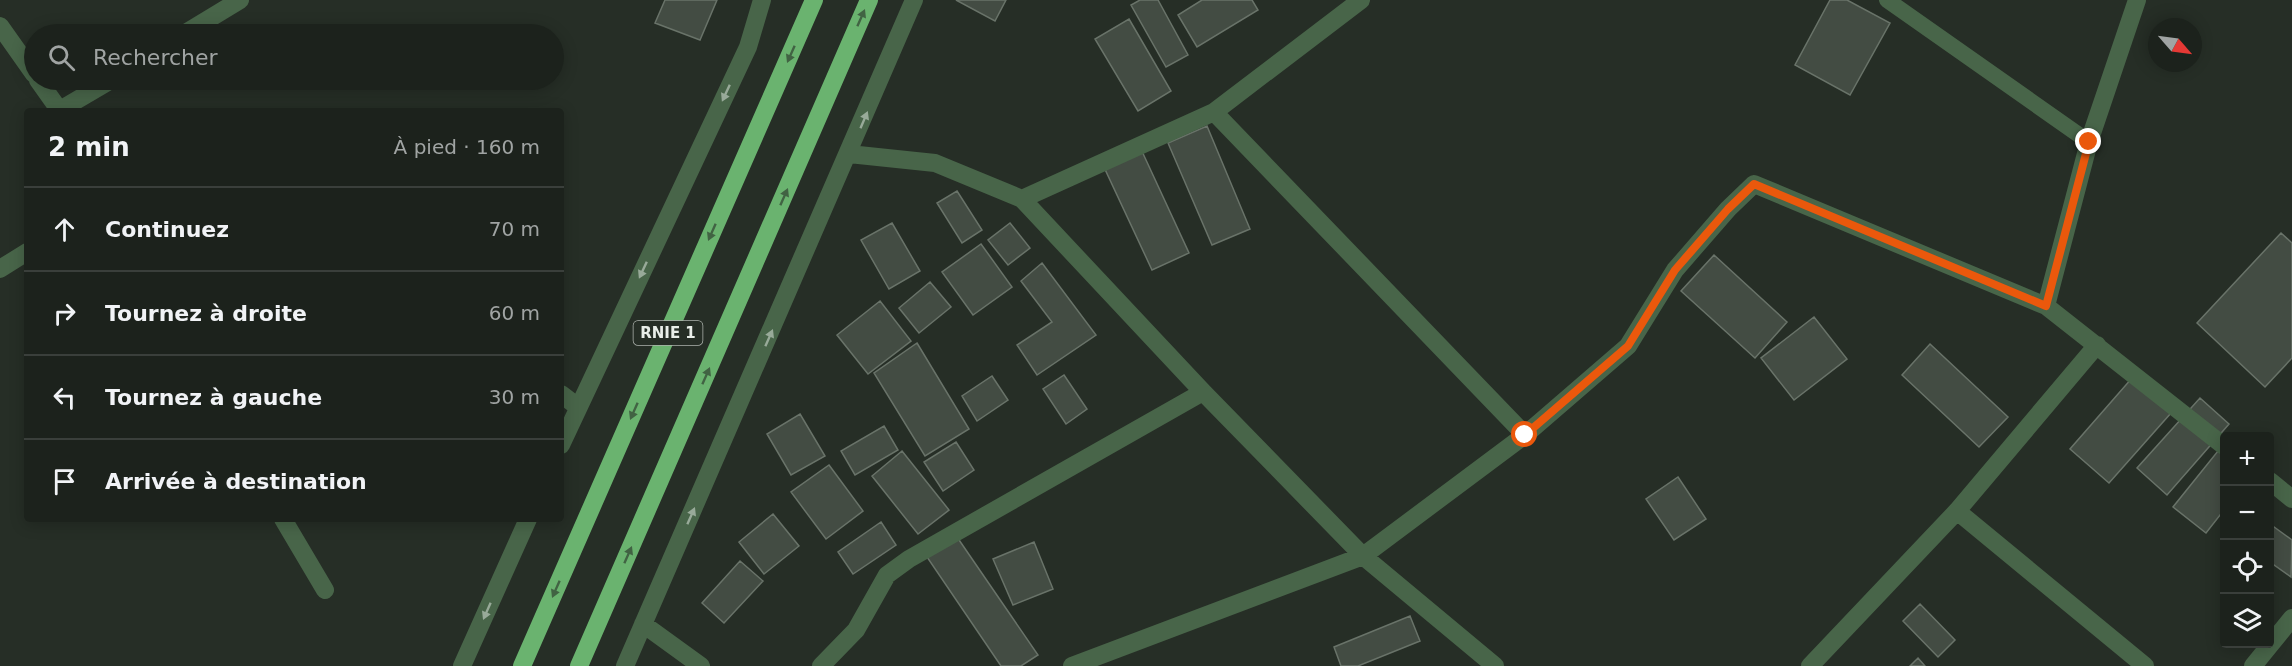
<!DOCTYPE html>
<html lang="fr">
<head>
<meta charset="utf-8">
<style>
	:root { --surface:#1c221c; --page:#292f29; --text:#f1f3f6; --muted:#a0a4a3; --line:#3a3f3b }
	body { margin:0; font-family:"DejaVu Sans",sans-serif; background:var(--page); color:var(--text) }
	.controls { position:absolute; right:18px; bottom:18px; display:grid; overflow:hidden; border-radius:6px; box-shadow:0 3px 15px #0003 }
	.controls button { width:54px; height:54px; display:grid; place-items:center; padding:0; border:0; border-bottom:2px solid var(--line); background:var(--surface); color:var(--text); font:30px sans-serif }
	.compass { position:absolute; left:2148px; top:18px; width:54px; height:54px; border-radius:50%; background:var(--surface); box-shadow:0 3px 15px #0003; rotate:118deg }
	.stop { position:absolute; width:18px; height:18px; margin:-14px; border:4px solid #ea580c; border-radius:50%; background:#fff }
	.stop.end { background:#ea580c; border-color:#fff; box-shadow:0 2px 6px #0008 }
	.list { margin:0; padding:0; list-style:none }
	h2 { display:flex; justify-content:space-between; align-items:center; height:78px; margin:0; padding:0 24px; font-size:26px }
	h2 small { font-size:20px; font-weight:400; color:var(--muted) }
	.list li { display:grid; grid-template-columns:39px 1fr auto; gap:18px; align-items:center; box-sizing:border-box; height:84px; padding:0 24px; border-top:2px solid var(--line) }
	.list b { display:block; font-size:22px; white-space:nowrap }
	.list em { font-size:20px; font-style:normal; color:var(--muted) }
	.icon { flex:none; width:33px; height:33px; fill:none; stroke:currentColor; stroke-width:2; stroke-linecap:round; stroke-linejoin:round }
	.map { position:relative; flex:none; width:2292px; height:666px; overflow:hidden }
	.search { position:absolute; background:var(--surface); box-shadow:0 3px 15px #0003; left:24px; top:24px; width:540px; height:66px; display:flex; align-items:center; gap:15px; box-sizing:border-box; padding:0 21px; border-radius:33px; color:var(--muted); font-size:22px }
	.panel { position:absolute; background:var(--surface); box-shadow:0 3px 15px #0003; left:24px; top:108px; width:540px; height:414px; border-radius:6px }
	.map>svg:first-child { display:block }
	.building { fill:#434c43; stroke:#697369; stroke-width:1.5 }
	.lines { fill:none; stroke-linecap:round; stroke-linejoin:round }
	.lane { stroke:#486549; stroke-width:16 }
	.street { stroke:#486549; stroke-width:18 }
	.highway { stroke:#6ab36f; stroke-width:18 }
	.oneway { fill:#416343 }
	.oneway2 { fill:#98aa99 }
	.route { stroke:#ea580c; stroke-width:8 }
	.labels { text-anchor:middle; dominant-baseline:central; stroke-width:5; stroke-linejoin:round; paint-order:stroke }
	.shield { fill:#262e26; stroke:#aeb4ae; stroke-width:1.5 }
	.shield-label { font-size:15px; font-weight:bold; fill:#e9eee9 }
</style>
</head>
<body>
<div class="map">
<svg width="2292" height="666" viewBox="0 0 2292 666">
	<rect width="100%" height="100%" fill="#262e26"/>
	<path class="building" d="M 665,0 L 717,0 L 700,40 L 655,23 Z
		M 956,0 L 1006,0 L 995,21 Z
		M 1140,0 L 1158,0 L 1188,55 L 1166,67 L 1131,5 Z
		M 1202,0 L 1252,0 L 1258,10 L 1197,47 L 1178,15 Z
		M 1830,0 L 1847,0 L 1890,23 L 1850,95 L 1795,65 Z
		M 1129,19 L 1171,91 L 1138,111 L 1095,39 Z
		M 1207,126 L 1250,229 L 1212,245 L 1168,143 Z
		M 1140,147 L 1189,253 L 1152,270 L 1103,165 Z
		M 957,191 L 982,230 L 962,243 L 937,203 Z
		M 892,223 L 920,271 L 889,289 L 861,240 Z
		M 1010,223 L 1030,248 L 1008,265 L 988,240 Z
		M 2281,233 L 2292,243 L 2292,358 L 2265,387 L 2197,323 Z
		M 981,244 L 1012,287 L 973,315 L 942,272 Z
		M 1714,255 L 1787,322 L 1755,358 L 1681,291 Z
		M 1042,263 L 1096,335 L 1037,375 L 1017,345 L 1052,322 L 1021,281 Z
		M 930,282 L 951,307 L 919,333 L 899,308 Z
		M 880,301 L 911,341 L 868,374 L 837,335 Z
		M 1814,317 L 1847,359 L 1794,400 L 1761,358 Z
		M 917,343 L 969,429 L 925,456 L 874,373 Z
		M 1930,344 L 2008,417 L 1979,447 L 1902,375 Z
		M 1064,375 L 1087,409 L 1066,424 L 1043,389 Z
		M 992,376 L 1008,400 L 977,421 L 962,396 Z
		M 2132,378 L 2171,413 L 2109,483 L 2070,449 Z
		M 2200,398 L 2229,424 L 2167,495 L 2137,468 Z
		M 800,414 L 825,456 L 791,475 L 767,434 Z
		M 884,426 L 898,450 L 855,475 L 841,451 Z
		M 956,442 L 974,470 L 943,491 L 924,462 Z
		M 2222,446 L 2224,448 L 2224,510 L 2206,533 L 2173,507 Z
		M 902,451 L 949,510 L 918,534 L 872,476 Z
		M 829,465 L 863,511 L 826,539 L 791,492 Z
		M 1678,477 L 1706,519 L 1674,540 L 1646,499 Z
		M 773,514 L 799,546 L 764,574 L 739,542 Z
		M 881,522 L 896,545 L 853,574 L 838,552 Z
		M 2270,524 L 2292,540 L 2291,577 L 2270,562 Z
		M 957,537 L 1038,655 L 1021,666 L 1001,666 L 927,557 Z
		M 1034,542 L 1053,589 L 1013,605 L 993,559 Z
		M 740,561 L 763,581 L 724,623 L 702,603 Z
		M 1920,604 L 1955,640 L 1938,657 L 1903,621 Z
		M 1410,616 L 1420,641 L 1358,666 L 1341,666 L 1334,647 Z
		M 1918,658 L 1925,666 L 1910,666 Z"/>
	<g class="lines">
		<path class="lane" d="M 1887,0 L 2089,142"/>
		<path class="street" d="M 0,26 L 34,74
			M 184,34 L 240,0
			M 38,80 L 60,111
			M 60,110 L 111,80
			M 1214,112 L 1525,435
			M 849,154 L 935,163 L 1022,199 L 1203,392 L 1363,556 L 1495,666
			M 1022,199 L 1214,112 L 1361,0
			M 0,269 L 27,252
			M 2046,306 L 2089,142 L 2137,0
			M 561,394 L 578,407
			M 561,445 L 748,47 L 762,0
			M 2270,481 L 2292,499
			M 1957,511 L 2145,666
			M 283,519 L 325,590
			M 643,624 L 701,666
			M 462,666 L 528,519
			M 625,666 L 914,0
			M 821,666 L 856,630 L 887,575 L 909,559 L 1203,392
			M 1072,666 L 1363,556 L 1525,435 L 1628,346 L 1675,270 L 1728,209 L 1754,184 L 2046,306 L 2224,446
			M 1810,666 L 1957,511 L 2097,345
			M 2253,666 L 2292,618"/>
		<path class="highway" d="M 522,666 L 814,0
			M 579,666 L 869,0"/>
	</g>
	<defs><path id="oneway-solid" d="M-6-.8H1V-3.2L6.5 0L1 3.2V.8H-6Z" transform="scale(1.5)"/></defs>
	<g class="oneway">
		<use href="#oneway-solid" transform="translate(861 18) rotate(-66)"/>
		<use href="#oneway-solid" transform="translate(791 54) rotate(114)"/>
		<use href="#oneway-solid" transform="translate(784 197) rotate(-66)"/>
		<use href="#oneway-solid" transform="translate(712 232) rotate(114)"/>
		<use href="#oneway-solid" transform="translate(706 376) rotate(-66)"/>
		<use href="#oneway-solid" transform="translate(634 411) rotate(114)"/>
		<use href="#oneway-solid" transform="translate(628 555) rotate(-66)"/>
		<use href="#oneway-solid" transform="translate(556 589) rotate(114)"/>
	</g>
	<g class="oneway2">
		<use href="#oneway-solid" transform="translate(726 93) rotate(115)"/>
		<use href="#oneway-solid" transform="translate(864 120) rotate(-67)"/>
		<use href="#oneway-solid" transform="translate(643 270) rotate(115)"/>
		<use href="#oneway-solid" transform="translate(769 338) rotate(-66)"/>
		<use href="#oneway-solid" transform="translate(691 516) rotate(-66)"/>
		<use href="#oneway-solid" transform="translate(487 611) rotate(114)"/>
	</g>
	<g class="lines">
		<path class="route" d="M 1525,435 L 1628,346 L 1675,270 L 1728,209 L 1754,184 L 2046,306 L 2089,142"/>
	</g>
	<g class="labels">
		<rect class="shield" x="633.5" y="321" width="69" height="24" rx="4.5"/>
		<g class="shield-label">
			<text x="668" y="333">RNIE 1</text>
		</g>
	</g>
</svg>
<div class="controls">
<button>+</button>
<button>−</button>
<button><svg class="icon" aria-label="locate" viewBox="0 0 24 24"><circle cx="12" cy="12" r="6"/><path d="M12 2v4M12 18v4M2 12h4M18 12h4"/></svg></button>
<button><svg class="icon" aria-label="layers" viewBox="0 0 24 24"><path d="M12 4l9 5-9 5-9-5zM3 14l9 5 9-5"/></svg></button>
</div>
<svg class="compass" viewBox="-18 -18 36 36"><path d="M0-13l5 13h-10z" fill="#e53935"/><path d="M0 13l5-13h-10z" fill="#a0a4a3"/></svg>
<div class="stop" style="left:1525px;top:435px"></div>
<div class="stop end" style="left:2089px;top:142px"></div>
<div class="search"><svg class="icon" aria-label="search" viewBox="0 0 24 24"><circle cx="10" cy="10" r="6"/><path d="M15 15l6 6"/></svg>Rechercher</div>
<section class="panel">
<h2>2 min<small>À pied · 160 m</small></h2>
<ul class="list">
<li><svg class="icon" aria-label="ahead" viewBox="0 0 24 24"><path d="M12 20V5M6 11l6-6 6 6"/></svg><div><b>Continuez</b></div><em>70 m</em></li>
<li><svg class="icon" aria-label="right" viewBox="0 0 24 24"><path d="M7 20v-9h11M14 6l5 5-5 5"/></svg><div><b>Tournez à droite</b></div><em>60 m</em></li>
<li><svg class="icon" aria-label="left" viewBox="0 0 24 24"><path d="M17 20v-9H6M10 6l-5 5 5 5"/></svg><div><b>Tournez à gauche</b></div><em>30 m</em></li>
<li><svg class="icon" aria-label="arrive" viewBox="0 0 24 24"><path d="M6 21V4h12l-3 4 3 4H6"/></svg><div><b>Arrivée à destination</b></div></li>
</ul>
</section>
</div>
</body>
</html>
